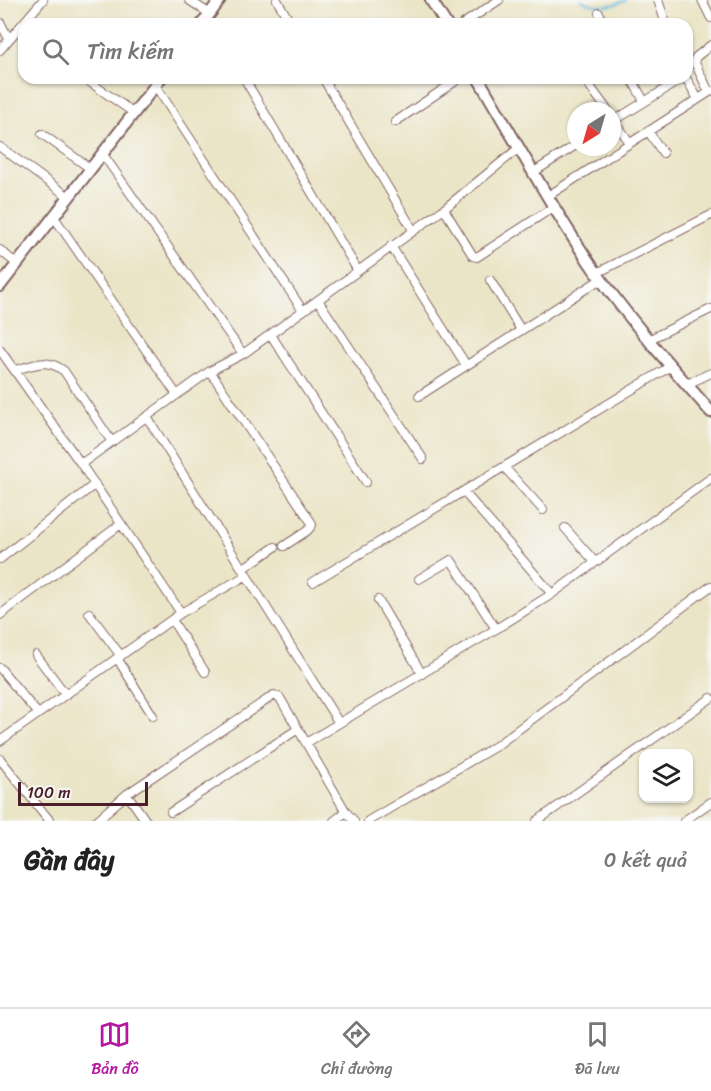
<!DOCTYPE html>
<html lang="vi">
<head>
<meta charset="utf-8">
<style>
	:root { --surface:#fff; --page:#f6f6f6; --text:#222; --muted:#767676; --line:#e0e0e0; --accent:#b5179e }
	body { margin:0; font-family:Sriracha,sans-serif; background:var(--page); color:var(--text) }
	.controls { position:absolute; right:18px; bottom:18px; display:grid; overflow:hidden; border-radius:12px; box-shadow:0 2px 4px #0004 }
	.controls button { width:54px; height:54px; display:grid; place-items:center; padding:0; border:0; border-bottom:2px solid var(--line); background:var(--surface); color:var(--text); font:30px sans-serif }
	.compass { position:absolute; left:567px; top:102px; width:54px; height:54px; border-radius:50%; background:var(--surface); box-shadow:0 2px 4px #0004; rotate:217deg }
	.scale { position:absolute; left:18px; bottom:15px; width:130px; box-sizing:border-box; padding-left:6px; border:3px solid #4a1f2b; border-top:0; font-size:16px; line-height:21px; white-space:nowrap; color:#4a1f2b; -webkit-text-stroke:4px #f6f6f2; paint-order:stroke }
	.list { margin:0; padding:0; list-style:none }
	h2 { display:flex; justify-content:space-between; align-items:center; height:78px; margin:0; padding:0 24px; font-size:26px }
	h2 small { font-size:20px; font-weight:400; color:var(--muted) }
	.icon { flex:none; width:33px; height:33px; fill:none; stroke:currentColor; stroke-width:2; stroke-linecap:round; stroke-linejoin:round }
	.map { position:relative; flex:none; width:711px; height:821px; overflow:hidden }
	.search { position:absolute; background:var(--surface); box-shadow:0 2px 4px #0004; left:18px; right:18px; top:18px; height:66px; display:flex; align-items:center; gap:15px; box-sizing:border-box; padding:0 21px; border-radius:18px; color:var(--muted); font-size:22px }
	.sheet { height:186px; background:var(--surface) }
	nav { display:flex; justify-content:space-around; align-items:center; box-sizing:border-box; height:84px; border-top:2px solid var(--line); background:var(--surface); font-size:16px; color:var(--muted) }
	nav a { display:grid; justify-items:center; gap:3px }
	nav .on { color:var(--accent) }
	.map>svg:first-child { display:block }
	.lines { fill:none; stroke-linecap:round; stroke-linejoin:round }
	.stream { stroke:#64bce2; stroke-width:2 }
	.street-casing { stroke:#826462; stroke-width:10 }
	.secondary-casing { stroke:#826462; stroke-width:14 }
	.street { stroke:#fff; stroke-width:8 }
	.secondary { stroke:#fff; stroke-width:10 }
</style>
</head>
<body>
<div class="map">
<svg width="711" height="821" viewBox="0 0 711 821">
	<rect width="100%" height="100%" fill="#f6f6f2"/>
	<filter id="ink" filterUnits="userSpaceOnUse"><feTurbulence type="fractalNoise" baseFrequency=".0167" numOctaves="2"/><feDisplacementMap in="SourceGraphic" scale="12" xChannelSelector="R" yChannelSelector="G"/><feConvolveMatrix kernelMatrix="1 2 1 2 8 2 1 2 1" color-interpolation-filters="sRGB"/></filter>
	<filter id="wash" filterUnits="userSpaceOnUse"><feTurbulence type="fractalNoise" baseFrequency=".008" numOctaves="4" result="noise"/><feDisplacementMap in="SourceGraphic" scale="24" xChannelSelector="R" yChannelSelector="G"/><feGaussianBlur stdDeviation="1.35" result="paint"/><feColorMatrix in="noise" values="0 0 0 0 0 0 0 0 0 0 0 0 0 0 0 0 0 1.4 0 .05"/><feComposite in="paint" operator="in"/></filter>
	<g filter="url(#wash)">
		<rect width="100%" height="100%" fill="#ebe5c7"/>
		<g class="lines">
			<path class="stream" d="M 581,0 C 597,8 609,8 626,0"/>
		</g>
	</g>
	<g filter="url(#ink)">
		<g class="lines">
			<defs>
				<path id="street" d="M 189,0 L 210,14
					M 277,0 L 291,24
					M 658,0 L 666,24
					M 702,0 L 711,18
					M 599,13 L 604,24
					M 0,22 L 9,39
					M 463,24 L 499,0
					M 0,50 L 43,0
					M 84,78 L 134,113
					M 244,78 L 358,271
					M 323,78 L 413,230
					M 584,78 L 608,111
					M 631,78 L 644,101
					M 686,78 L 698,99
					M 155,85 L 303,311
					M 709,92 L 694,61 L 696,57 L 711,45
					M 612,117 L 630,143
					M 395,122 L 460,78
					M 612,122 L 683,78
					M 648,131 L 663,153
					M 42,134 L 91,169
					M 0,147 L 69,197
					M 102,153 L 243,354
					M 534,172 L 576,145
					M 548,196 L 711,91
					M 444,209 L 473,256 L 477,257 L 555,206
					M 54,217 L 177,395
					M 391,246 L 466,365
					M 0,250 L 17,264
					M 597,273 L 711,215
					M 490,280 L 521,330
					M 318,300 L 423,459
					M 271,335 L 366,482
					M 648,340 L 711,309
					M 0,350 L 81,464 L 181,613
					M 15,370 C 35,365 46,357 64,371 L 112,442
					M 210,371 L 311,522 L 312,525 L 307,531 L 284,546
					M 687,384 L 711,373
					M 419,396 L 601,279
					M 147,417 L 339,723
					M 81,464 L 210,371 L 243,354 L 444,209 L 519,148
					M 504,467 L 543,510
					M 464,492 L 552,594
					M 565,528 L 595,562
					M 0,559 L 95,484
					M 242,569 L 275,547
					M 419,579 L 451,560 L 496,629
					M 313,582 L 671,366
					M 378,600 L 422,674
					M 89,613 L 121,656
					M 0,615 L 121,524
					M 172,620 L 205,672
					M 36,655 L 66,695
					M 117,658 L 153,716
					M 0,668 L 38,714
					M 0,741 L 181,613 L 247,575
					M 306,743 L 496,629 L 552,594 L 711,478
					M 0,759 L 50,821
					M 127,794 L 146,821
					M 171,812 L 298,729
					M 96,821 L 127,794 L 274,695 L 280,698 L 346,812 L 354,821
					M 334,821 L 346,812
					M 368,821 L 496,746 L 711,586
					M 537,821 L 711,698
					M 684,821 L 711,802"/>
				<path id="secondary" d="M 431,0 L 446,24
					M 202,24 L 220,0
					M 478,78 C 518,145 555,214 600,278 C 634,325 673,369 711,412
					M 0,286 L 161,78"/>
			</defs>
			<use href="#street" class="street-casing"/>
			<use href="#secondary" class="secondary-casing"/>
			<use href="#street" class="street"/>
			<use href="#secondary" class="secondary"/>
		</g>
	</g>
</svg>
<div class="controls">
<button><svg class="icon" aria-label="layers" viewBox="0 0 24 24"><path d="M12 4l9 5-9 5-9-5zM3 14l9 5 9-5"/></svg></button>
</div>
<svg class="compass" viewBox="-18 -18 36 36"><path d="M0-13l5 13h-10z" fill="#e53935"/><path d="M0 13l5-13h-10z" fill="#767676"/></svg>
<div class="scale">100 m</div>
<div class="search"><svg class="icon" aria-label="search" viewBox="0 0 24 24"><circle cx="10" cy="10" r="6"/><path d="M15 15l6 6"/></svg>Tìm kiếm</div>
</div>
<section class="sheet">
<h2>Gần đây<small>0 kết quả</small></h2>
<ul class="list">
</ul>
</section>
<nav>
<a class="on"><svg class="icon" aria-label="map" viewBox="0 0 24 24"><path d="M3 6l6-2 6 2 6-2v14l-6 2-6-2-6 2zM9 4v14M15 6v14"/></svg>Bản đồ</a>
<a><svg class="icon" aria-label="directions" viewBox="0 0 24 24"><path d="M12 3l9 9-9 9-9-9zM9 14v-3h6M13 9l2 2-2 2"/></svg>Chỉ đường</a>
<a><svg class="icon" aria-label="saved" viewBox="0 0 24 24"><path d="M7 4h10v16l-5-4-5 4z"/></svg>Đã lưu</a>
</nav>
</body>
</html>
